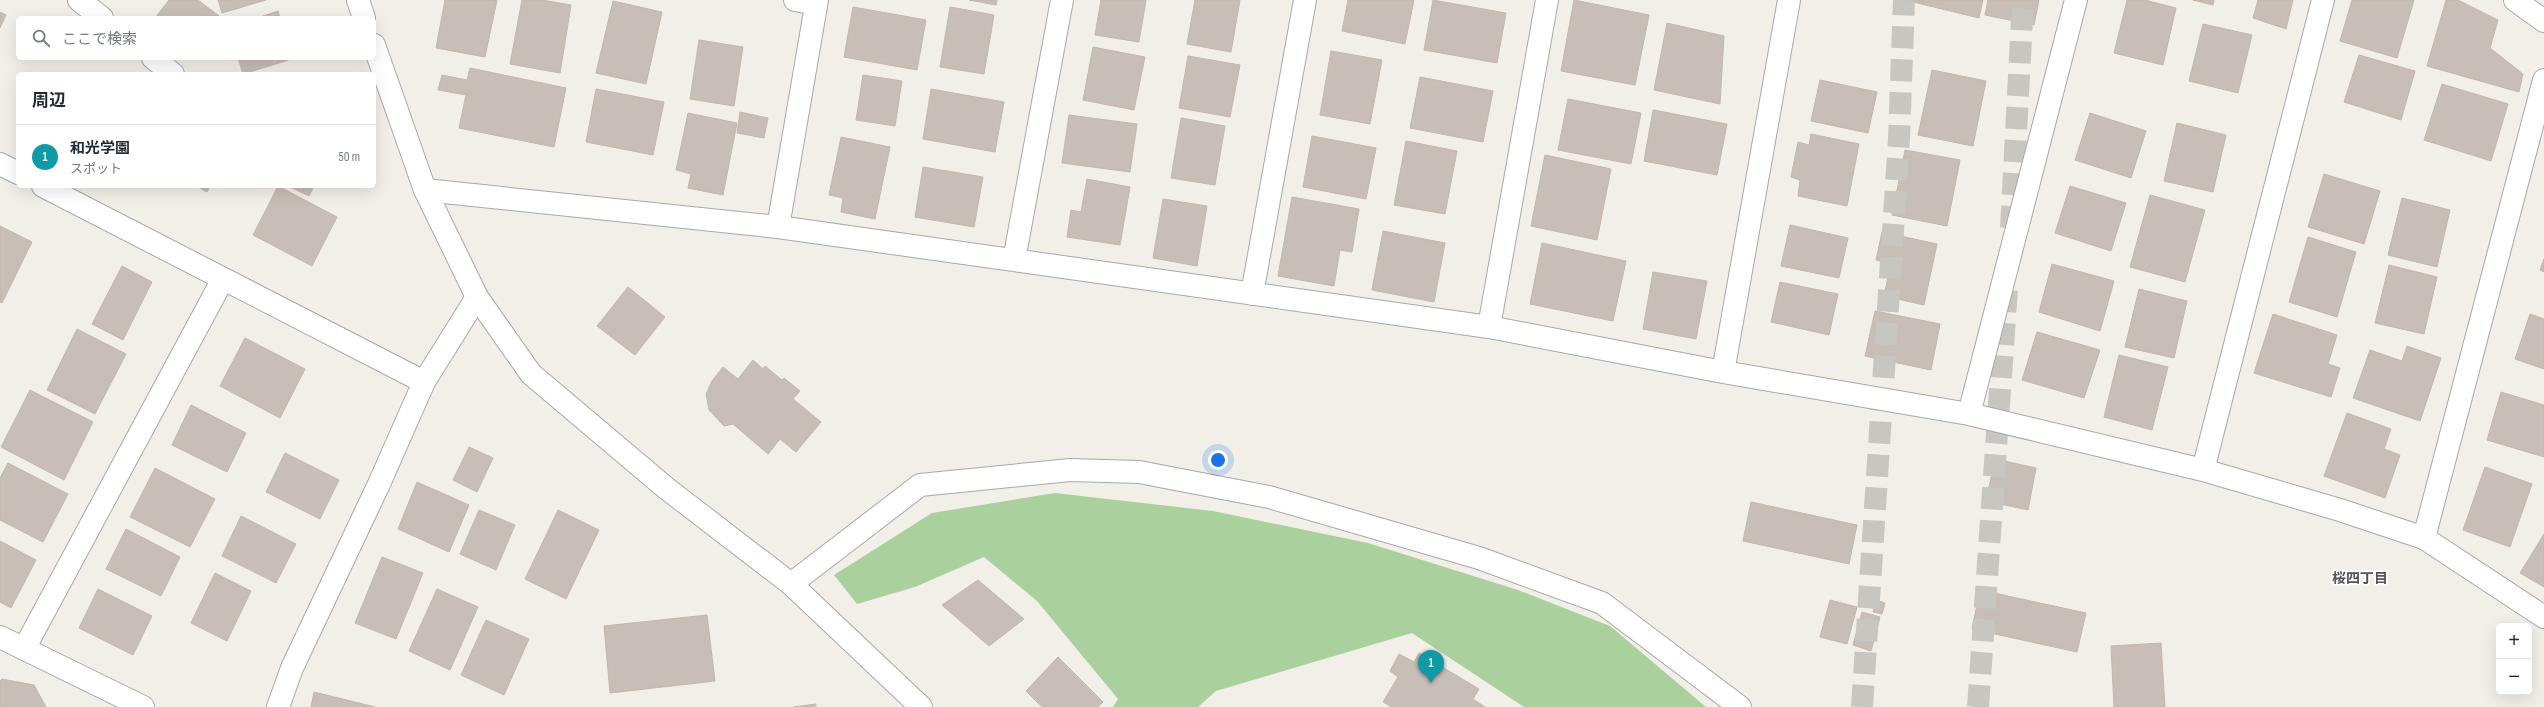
<!DOCTYPE html>
<html lang="ja">
<head>
<meta charset="utf-8">
<style>
	:root { --surface:#fff; --page:#f2f2f3; --text:#1f2937; --muted:#747a83; --line:#e0e1e3; --accent:#0b8043 }
	body { margin:0; font-family:"Sofia Sans Condensed","Noto Sans JP",sans-serif; background:var(--page); color:var(--text) }
	.controls { position:absolute; right:12px; bottom:12px; display:grid; overflow:hidden; border-radius:6px; box-shadow:0 4px 16px #0002 }
	.controls button { width:36px; height:36px; display:grid; place-items:center; padding:0; border:0; border-bottom:1px solid var(--line); background:var(--surface); color:var(--text); font:20px sans-serif }
	.you { position:absolute; left:1218px; top:460px; width:14px; height:14px; margin:-10px; border:3px solid #fff; border-radius:50%; background:#1a73e8; box-shadow:0 0 0 6px #1a73e833 }
	.badge { display:grid; place-items:center; width:26px; height:26px; border-radius:50%; background:var(--accent); color:#fff; font-size:13px; font-weight:700 }
	.pin { position:absolute; translate:-50% -33px; filter:drop-shadow(0 1px 2px #0008) }
	.pin::after { content:''; position:absolute; top:21px; width:14px; height:12px; background:inherit; clip-path:polygon(0 0,100% 0,50% 100%) }
	.list { margin:0; padding:0; list-style:none }
	h2 { display:flex; justify-content:space-between; align-items:center; height:52px; margin:0; padding:0 16px; font-size:17px }
	h2 small { font-size:13px; font-weight:400; color:var(--muted) }
	.list li { display:grid; grid-template-columns:26px 1fr auto; gap:12px; align-items:center; box-sizing:border-box; height:64px; padding:0 16px; border-top:1px solid var(--line) }
	.list b { display:block; font-size:15px; white-space:nowrap }
	.list p { margin:0; font-size:13px; white-space:nowrap; color:var(--muted) }
	.list em { font-size:13px; font-style:normal; color:var(--muted) }
	.icon { flex:none; width:22px; height:22px; fill:none; stroke:currentColor; stroke-width:2; stroke-linecap:round; stroke-linejoin:round }
	.map { position:relative; flex:none; width:2544px; height:707px; overflow:hidden }
	.search { position:absolute; background:var(--surface); box-shadow:0 4px 16px #0002; left:16px; top:16px; width:360px; height:44px; display:flex; align-items:center; gap:10px; box-sizing:border-box; padding:0 14px; border-radius:6px; color:var(--muted); font-size:15px }
	.panel { position:absolute; background:var(--surface); box-shadow:0 4px 16px #0002; left:16px; top:72px; width:360px; height:116px; border-radius:6px }
	.map>svg:first-child { display:block }
	.forest { fill:#aad19d }
	.building { fill:#c6beb7; stroke:#c4b6aa }
	.lines { fill:none; stroke-linecap:round; stroke-linejoin:round }
	.motorway-tunnel { stroke:#c8c6c0; stroke-width:22; stroke-dasharray:22 11; stroke-linecap:butt }
	.minor-casing { stroke:#a8a8a8; stroke-width:24 }
	.tertiary-casing { stroke:#a8a8a8; stroke-width:24 }
	.minor { stroke:#fff; stroke-width:22 }
	.tertiary { stroke:#fff; stroke-width:22 }
	.labels { text-anchor:middle; dominant-baseline:central; stroke-width:3.5; stroke-linejoin:round; paint-order:stroke }
	.neighbourhood-label { font-size:14px; font-weight:bold; fill:#545454; stroke:#fff }
</style>
</head>
<body>
<div class="map">
<svg width="2544" height="707" viewBox="0 0 2544 707">
	<rect width="100%" height="100%" fill="#f2efe8"/>
	<path class="forest" d="M 1055,493 L 1213,511 L 1368,543 L 1518,590 L 1610,626 L 1706,707 L 1524,707 L 1412,633 L 1216,691 L 1198,707 L 1113,707 L 1118,699 L 1037,601 L 984,557 L 915,587 L 857,604 L 834,575 L 932,513 Z"/>
	<path class="building" d="M 169,0 L 198,0 L 219,16 L 155,18 Z
		M 218,0 L 266,0 L 222,13 Z
		M 445,0 L 497,0 L 485,57 L 436,48 Z
		M 522,0 L 542,0 L 571,5 L 560,73 L 510,64 Z
		M 969,0 L 997,0 L 996,5 Z
		M 1101,0 L 1146,0 L 1139,42 L 1095,35 Z
		M 1195,0 L 1240,0 L 1231,52 L 1187,44 Z
		M 1348,0 L 1414,0 L 1405,44 L 1342,31 Z
		M 1433,0 L 1506,13 L 1497,63 L 1424,50 Z
		M 1574,0 L 1649,15 L 1635,85 L 1561,71 Z
		M 1905,0 L 1983,0 L 1979,18 Z
		M 1988,0 L 2039,0 L 2034,25 L 1985,15 Z
		M 2127,0 L 2145,0 L 2176,8 L 2163,65 L 2114,53 Z
		M 2193,0 L 2214,0 L 2213,5 Z
		M 2258,0 L 2293,0 L 2286,29 L 2253,18 Z
		M 2352,0 L 2414,0 L 2397,58 L 2340,41 Z
		M 2446,0 L 2458,0 L 2498,20 L 2490,48 L 2523,74 L 2519,92 L 2427,66 Z
		M 613,1 L 662,12 L 646,84 L 596,73 Z
		M 853,7 L 926,20 L 917,70 L 844,57 Z
		M 950,7 L 994,15 L 984,74 L 940,67 Z
		M 278,11 L 280,18 L 257,18 Z
		M 0,12 L 6,15 L 0,28 Z
		M 1667,23 L 1724,36 L 1720,104 L 1654,90 Z
		M 2203,24 L 2252,35 L 2238,93 L 2189,81 Z
		M 699,40 L 743,47 L 734,106 L 690,99 Z
		M 1093,47 L 1145,57 L 1134,110 L 1083,100 Z
		M 1331,51 L 1382,60 L 1370,124 L 1320,115 Z
		M 2359,55 L 2415,71 L 2401,120 L 2344,102 Z
		M 1188,56 L 1240,65 L 1230,117 L 1179,108 Z
		M 238,58 L 292,58 L 292,59 L 243,74 Z
		M 470,68 L 566,88 L 554,147 L 459,128 L 466,95 L 438,90 L 442,75 L 467,80 Z
		M 1932,70 L 1986,81 L 1973,146 L 1918,135 Z
		M 863,75 L 902,81 L 895,126 L 856,120 Z
		M 1420,77 L 1493,91 L 1483,142 L 1410,128 Z
		M 1820,80 L 1877,92 L 1868,133 L 1811,121 Z
		M 2442,84 L 2508,104 L 2491,161 L 2424,140 Z
		M 596,89 L 664,102 L 653,155 L 586,142 Z
		M 931,89 L 1004,102 L 995,152 L 923,139 Z
		M 1568,99 L 1641,113 L 1631,164 L 1558,150 Z
		M 1653,110 L 1727,124 L 1717,175 L 1644,161 Z
		M 740,112 L 768,118 L 764,138 L 737,133 Z
		M 688,113 L 737,123 L 723,195 L 688,188 L 691,174 L 676,170 Z
		M 2090,113 L 2146,131 L 2131,178 L 2075,160 Z
		M 1069,115 L 1137,124 L 1130,172 L 1062,163 Z
		M 1181,118 L 1225,126 L 1215,185 L 1171,178 Z
		M 2177,123 L 2226,135 L 2213,192 L 2164,181 Z
		M 1811,134 L 1859,144 L 1847,206 L 1798,196 L 1800,180 L 1791,177 L 1798,142 L 1809,145 Z
		M 1312,136 L 1376,148 L 1366,199 L 1303,187 Z
		M 841,137 L 890,147 L 875,219 L 841,212 L 843,198 L 829,195 Z
		M 1406,141 L 1457,151 L 1445,214 L 1394,205 Z
		M 1905,150 L 1960,160 L 1947,226 L 1892,215 Z
		M 1545,155 L 1611,169 L 1597,240 L 1531,226 Z
		M 923,167 L 983,177 L 974,227 L 915,217 Z
		M 2324,174 L 2380,191 L 2364,244 L 2308,227 Z
		M 1087,179 L 1130,187 L 1120,245 L 1067,237 L 1071,210 L 1081,212 Z
		M 196,186 L 210,186 L 207,192 Z
		M 278,186 L 337,217 L 312,266 L 253,235 Z
		M 288,186 L 314,186 L 309,196 Z
		M 2070,186 L 2126,203 L 2111,251 L 2055,233 Z
		M 2150,195 L 2205,210 L 2185,282 L 2130,267 Z
		M 1292,197 L 1359,209 L 1352,252 L 1340,250 L 1334,286 L 1278,276 Z
		M 2402,198 L 2450,210 L 2437,267 L 2388,255 Z
		M 1163,199 L 1207,206 L 1197,266 L 1153,258 Z
		M 1790,225 L 1848,238 L 1839,278 L 1781,266 Z
		M 0,226 L 32,242 L 2,303 L 0,302 Z
		M 1383,231 L 1445,243 L 1434,302 L 1372,290 Z
		M 1882,232 L 1937,244 L 1924,305 L 1884,296 L 1891,263 L 1876,260 Z
		M 2308,237 L 2356,252 L 2337,317 L 2289,302 Z
		M 1542,243 L 1626,261 L 1613,321 L 1530,304 Z
		M 2544,259 L 2544,272 L 2540,270 Z
		M 2052,264 L 2114,281 L 2100,331 L 2039,312 Z
		M 2389,265 L 2437,277 L 2424,334 L 2375,323 Z
		M 122,266 L 152,282 L 123,340 L 92,324 Z
		M 1653,272 L 1707,281 L 1696,339 L 1643,329 Z
		M 1780,282 L 1838,294 L 1829,335 L 1771,322 Z
		M 628,287 L 665,317 L 635,355 L 597,326 Z
		M 2139,289 L 2187,301 L 2174,358 L 2125,347 Z
		M 1875,311 L 1940,324 L 1931,370 L 1865,356 Z
		M 2273,314 L 2337,335 L 2328,364 L 2340,368 L 2331,397 L 2254,373 Z
		M 2530,314 L 2544,319 L 2544,369 L 2515,359 Z
		M 77,329 L 126,354 L 95,414 L 47,390 Z
		M 2037,332 L 2100,350 L 2084,398 L 2022,380 Z
		M 245,338 L 305,369 L 280,418 L 220,386 Z
		M 2407,346 L 2441,358 L 2420,421 L 2353,398 L 2370,350 L 2402,361 Z
		M 2119,355 L 2168,367 L 2152,430 L 2104,417 Z
		M 753,360 L 763,369 L 765,366 L 782,380 L 784,378 L 800,391 L 793,399 L 821,422 L 796,452 L 780,439 L 768,454 L 733,424 L 724,426 L 709,410 L 706,394 L 712,381 L 723,367 L 738,379 Z
		M 30,390 L 93,422 L 64,480 L 1,447 Z
		M 2501,392 L 2544,405 L 2544,457 L 2487,440 Z
		M 191,405 L 246,433 L 227,472 L 172,445 Z
		M 2347,413 L 2391,429 L 2384,449 L 2400,455 L 2385,498 L 2324,476 Z
		M 469,447 L 493,458 L 477,492 L 453,480 Z
		M 285,453 L 339,480 L 320,519 L 266,492 Z
		M 1995,459 L 2036,468 L 2028,510 L 1986,501 Z
		M 8,463 L 68,494 L 43,542 L 0,520 L 0,478 Z
		M 2485,467 L 2532,484 L 2510,547 L 2463,530 Z
		M 155,468 L 215,499 L 190,547 L 130,517 Z
		M 417,482 L 469,505 L 449,552 L 398,529 Z
		M 1751,502 L 1857,525 L 1849,564 L 1743,541 Z
		M 479,510 L 515,525 L 496,570 L 460,554 Z
		M 558,510 L 599,530 L 566,599 L 525,579 Z
		M 241,516 L 296,544 L 276,583 L 222,556 Z
		M 126,529 L 180,557 L 161,596 L 106,569 Z
		M 2544,534 L 2544,587 L 2520,573 Z
		M 0,541 L 36,560 L 11,608 L 0,602 Z
		M 382,557 L 423,573 L 396,639 L 355,623 Z
		M 215,573 L 251,591 L 227,641 L 191,623 Z
		M 978,580 L 1024,619 L 989,646 L 942,605 Z
		M 98,589 L 152,616 L 133,655 L 79,628 Z
		M 437,589 L 478,607 L 450,670 L 409,651 Z
		M 1980,590 L 2086,613 L 2077,652 L 1972,629 Z
		M 1830,600 L 1857,607 L 1847,644 L 1820,637 Z
		M 1876,600 L 1885,603 L 1882,614 L 1873,612 Z
		M 1862,612 L 1880,617 L 1871,651 L 1853,645 Z
		M 707,615 L 715,681 L 610,693 L 604,626 Z
		M 486,620 L 529,639 L 504,695 L 461,675 Z
		M 2161,643 L 2165,707 L 2114,707 L 2111,646 Z
		M 1419,653 L 1479,689 L 1473,699 L 1485,707 L 1392,707 L 1383,702 L 1398,677 L 1390,671 L 1399,654 L 1414,662 Z
		M 1058,657 L 1103,702 L 1098,707 L 1042,707 L 1026,691 Z
		M 2,679 L 34,685 L 46,707 L 0,707 L 0,681 Z
		M 314,692 L 375,707 L 311,707 Z
		M 816,704 L 816,707 L 794,707 Z"/>
	<g class="lines">
		<path class="motorway-tunnel" d="M 2011,228 L 2023,0
			M 1862,707 L 1899,139 L 1904,0
			M 1978,707 L 2007,289"/>
		<defs>
			<path id="minor" d="M 79,0 L 102,18
				M 795,0 L 816,4
				M 2515,0 L 2544,21
				M 153,58 L 173,74
				M 0,164 L 18,173
				M 43,186 L 424,382
				M 425,190 L 778,227 L 1489,327 L 1723,372 L 1969,414 L 2203,470 L 2340,510 L 2424,538 L 2544,617
				M 778,227 L 817,0
				M 1014,260 L 1062,0
				M 1252,294 L 1305,0
				M 1489,327 L 1547,0
				M 1723,372 L 1789,0
				M 1969,414 L 2076,0
				M 2203,470 L 2323,0
				M 2424,538 L 2544,80
				M 791,584 L 920,485 L 1070,470 L 1139,472 L 1269,497 L 1479,558 L 1602,603 L 1740,707
				M 0,637 L 143,707
				M 24,649 L 223,279
				M 278,707 L 292,668 L 379,484 L 424,382 L 477,297"/>
			<path id="tertiary" d="M 358,0 L 364,18
				M 374,45 L 425,190 L 477,297 L 531,374 L 666,488 L 791,584 L 921,707"/>
		</defs>
		<use href="#minor" class="minor-casing"/>
		<use href="#tertiary" class="tertiary-casing"/>
		<use href="#minor" class="minor"/>
		<use href="#tertiary" class="tertiary"/>
	</g>
	<g class="labels">
		<g class="neighbourhood-label">
			<text x="2360" y="578">桜四丁目</text>
		</g>
	</g>
</svg>
<div class="controls">
<button>+</button>
<button>−</button>
</div>
<div class="you"></div>
<div class="pin badge" style="left:1431px;top:683px;background:#0f9aa8">1</div>
<div class="search"><svg class="icon" aria-label="search" viewBox="0 0 24 24"><circle cx="10" cy="10" r="6"/><path d="M15 15l6 6"/></svg>ここで検索</div>
<section class="panel">
<h2>周辺<small></small></h2>
<ul class="list">
<li><span class="badge" style="background:#0f9aa8">1</span><div><b>和光学園</b><p>スポット</p></div><em>50 m</em></li>
</ul>
</section>
</div>
</body>
</html>
